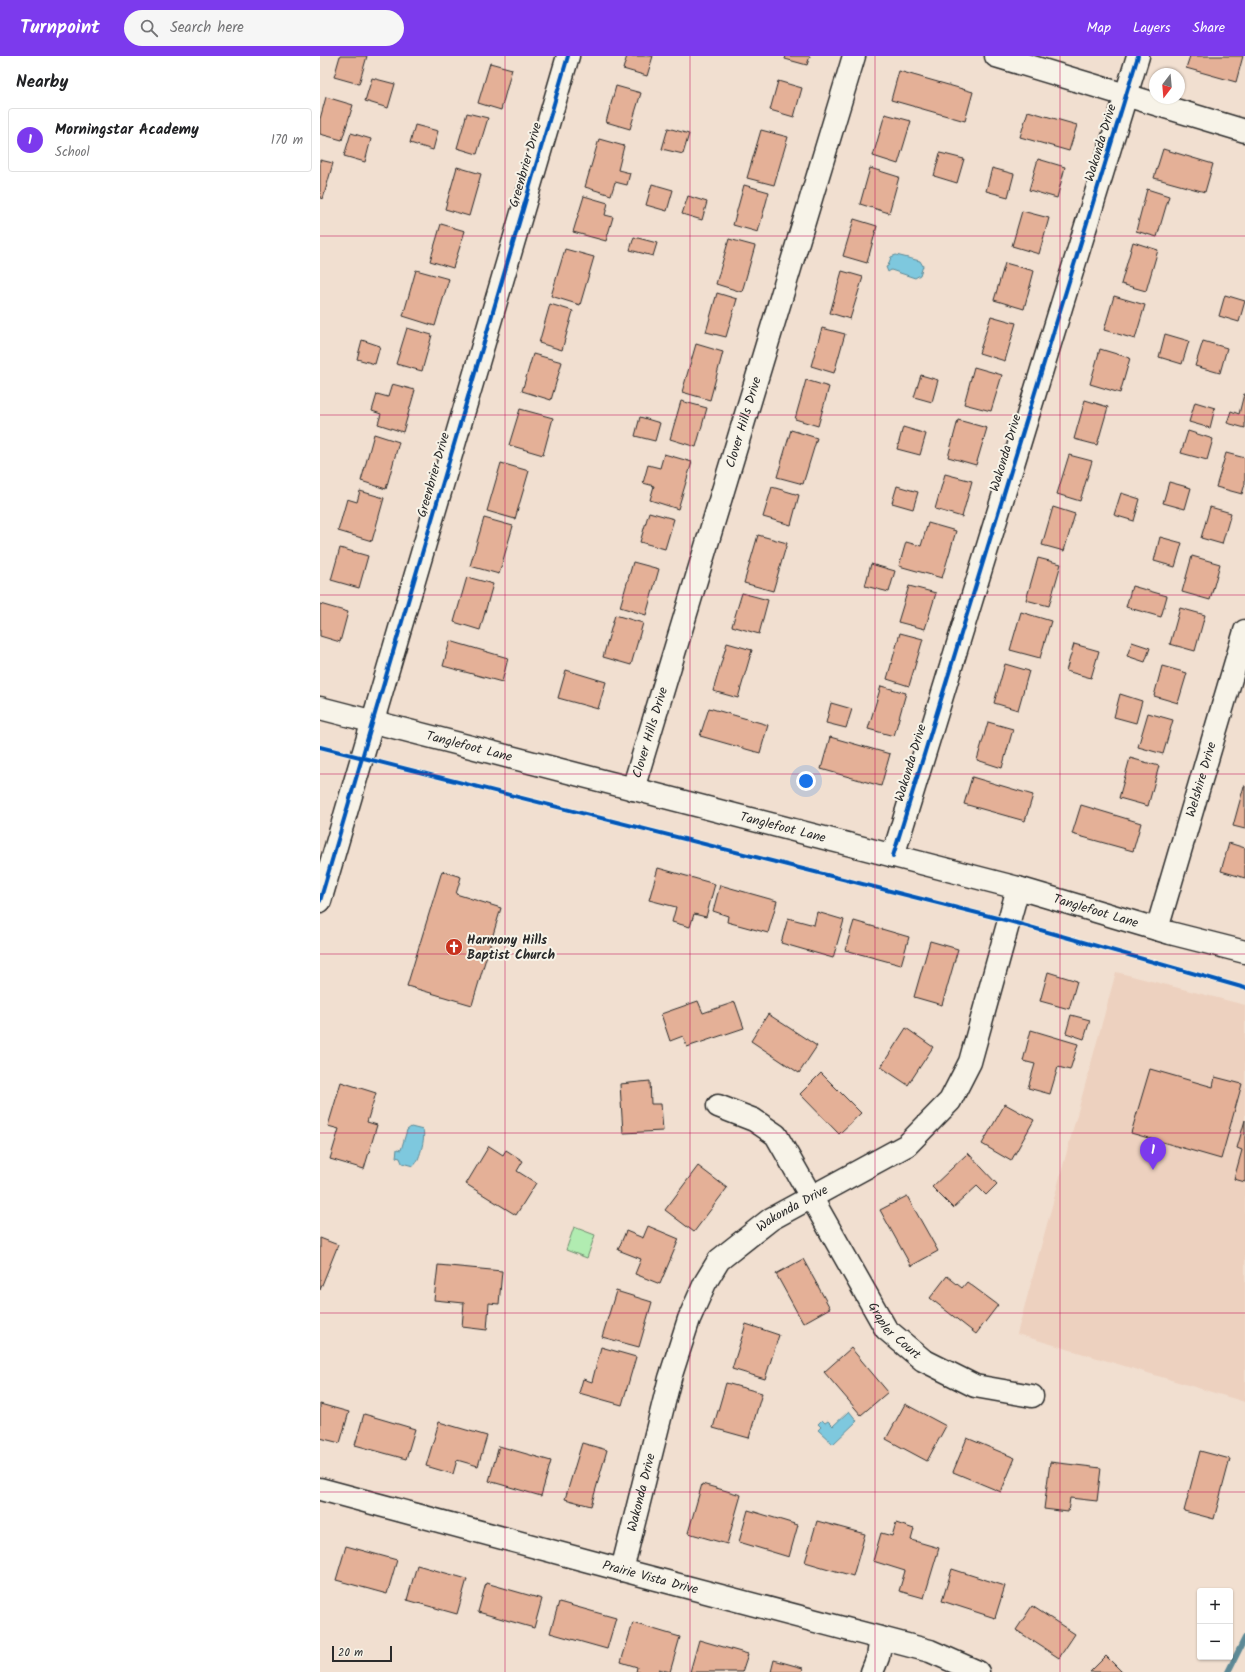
<!DOCTYPE html>
<html lang="en">
<head>
<meta charset="utf-8">
<style>
	:root { --surface:#fff; --page:#f6f6f6; --text:#202124; --muted:#757577; --line:#e0e0e0; --accent:#7c3aed }
	body { margin:0; font-family:Kalam,sans-serif; background:var(--page); color:var(--text) }
	.controls { position:absolute; right:12px; bottom:12px; display:grid; overflow:hidden; border-radius:4px; box-shadow:0 1px 3px #0004 }
	.controls button { width:36px; height:36px; display:grid; place-items:center; padding:0; border:0; border-bottom:1px solid var(--line); background:var(--surface); color:var(--text); font:20px sans-serif }
	.compass { position:absolute; left:829px; top:12px; width:36px; height:36px; border-radius:50%; background:var(--surface); box-shadow:0 1px 3px #0004; rotate:196deg }
	.scale { position:absolute; left:12px; bottom:10px; width:60px; box-sizing:border-box; padding-left:4px; border:2px solid #2b2b2b; border-top:0; font-size:11px; line-height:14px; white-space:nowrap; color:#2b2b2b; -webkit-text-stroke:3px #f7f3e8; paint-order:stroke }
	.you { position:absolute; left:486px; top:725px; width:14px; height:14px; margin:-10px; border:3px solid #fff; border-radius:50%; background:#1a73e8; box-shadow:0 0 0 6px #1a73e833 }
	.badge { display:grid; place-items:center; width:26px; height:26px; border-radius:50%; background:var(--accent); color:#fff; font-size:13px; font-weight:700 }
	.pin { position:absolute; translate:-50% -33px; filter:drop-shadow(0 1px 2px #0008) }
	.pin::after { content:''; position:absolute; top:21px; width:14px; height:12px; background:inherit; clip-path:polygon(0 0,100% 0,50% 100%) }
	.list { margin:0; padding:0; list-style:none }
	h2 { display:flex; justify-content:space-between; align-items:center; height:52px; margin:0; padding:0 16px; font-size:17px }
	h2 small { font-size:13px; font-weight:400; color:var(--muted) }
	.list li { display:grid; grid-template-columns:26px 1fr auto; gap:12px; align-items:center; box-sizing:border-box; height:64px; margin:0 8px 8px; padding:0 8px; border:1px solid var(--line); border-radius:4px }
	.list b { display:block; font-size:15px; white-space:nowrap }
	.list p { margin:0; font-size:13px; white-space:nowrap; color:var(--muted) }
	.list em { font-size:13px; font-style:normal; color:var(--muted) }
	.icon { flex:none; width:22px; height:22px; fill:none; stroke:currentColor; stroke-width:2; stroke-linecap:round; stroke-linejoin:round }
	.map { position:relative; flex:none; width:925px; height:1616px; overflow:hidden }
	header { display:flex; align-items:center; gap:24px; box-sizing:border-box; height:56px; padding:0 20px; background:var(--accent); color:#fff }
	header strong { font-size:19px }
	nav { display:flex; gap:22px; margin-inline-start:auto; font-size:14px }
	.search { width:280px; height:36px; background:var(--page); display:flex; align-items:center; gap:10px; box-sizing:border-box; padding:0 14px; border-radius:22px; color:var(--muted); font-size:15px }
	main { display:flex }
	aside { flex:1; background:var(--surface) }
	.map>svg:first-child { display:block }
	.built { fill:#edd1bf }
	.green { fill:#b1ecb1; stroke:#6e8c6e }
	.water { fill:#7ec8de; stroke:#5d8996 }
	.lines { fill:none; stroke-linecap:round; stroke-linejoin:round }
	.stream { stroke:#5d8996; stroke-width:6 }
	.building { fill:#e4b097; stroke:#2b2b2b }
	.minor-casing { stroke:#2b2b2b; stroke-width:25 }
	.major-casing { stroke:#2b2b2b; stroke-width:25 }
	.minor { stroke:#f7f3e8; stroke-width:22 }
	.major { stroke:#f7f3e8; stroke-width:22 }
	.cycleway-casing { stroke:#f7f3e8; stroke-width:6 }
	.cycleway { stroke:#0057b8; stroke-width:4 }
	.grid { fill:none; stroke:#c2185b; stroke-width:1; stroke-opacity:0.55 }
	.labels { text-anchor:middle; dominant-baseline:central; stroke-width:4; stroke-linejoin:round; paint-order:stroke }
	.street-label { font-size:13px; fill:#2b2b2b; stroke:#f7f3e8 }
	.poi-label { font-size:13px; font-weight:bold; fill:#2b2b2b; stroke:#f7f3e8; text-anchor:start }
</style>
</head>
<body>
<header>
<strong>Turnpoint</strong>
<div class="search"><svg class="icon" aria-label="search" viewBox="0 0 24 24"><circle cx="10" cy="10" r="6"/><path d="M15 15l6 6"/></svg>Search here</div>
<nav><a>Map</a><a>Layers</a><a>Share</a></nav>
</header>
<main>
<aside>
<h2>Nearby<small></small></h2>
<ul class="list">
<li><span class="badge">1</span><div><b>Morningstar Academy</b><p>School</p></div><em>170 m</em></li>
</ul>
</aside>
<div class="map">
<svg width="925" height="1616" viewBox="0 0 925 1616">
	<rect width="100%" height="100%" fill="#f1dfd0"/>
	<filter id="ink" filterUnits="userSpaceOnUse"><feTurbulence type="fractalNoise" baseFrequency=".025" numOctaves="2"/><feDisplacementMap in="SourceGraphic" scale="8" xChannelSelector="R" yChannelSelector="G"/><feConvolveMatrix kernelMatrix="1 2 1 2 8 2 1 2 1" color-interpolation-filters="sRGB"/></filter>
	<g filter="url(#ink)">
		<path class="built" d="M 796,916 L 925,949 L 925,1346 L 697,1278 Z"/>
		<path class="green" d="M 254,1171 L 275,1179 L 267,1202 L 246,1194 Z"/>
		<path class="water" d="M 576,199 L 600,205 L 603,210 L 600,219 L 595,222 L 571,214 L 568,216 L 566,211 L 568,210 L 571,201 Z
			M 91,1071 L 103,1074 C 106,1080 99,1108 93,1110 L 82,1107 L 80,1102 L 76,1101 L 77,1093 L 81,1094 L 87,1074 Z
			M 529,1355 L 537,1365 L 513,1388 L 498,1374 L 501,1371 L 498,1368 L 502,1364 L 505,1367 L 508,1365 L 513,1370 Z"/>
		<g class="lines">
			<path class="stream" d="M 908,1616 L 925,1582"/>
		</g>
		<path class="building" d="M 20,0 L 47,0 L 39,28 L 14,21 Z
			M 307,0 L 333,0 L 327,20 L 303,13 Z
			M 466,0 L 490,0 L 487,9 L 465,3 Z
			M 870,0 L 923,0 L 916,26 L 866,12 Z
			M 170,7 L 192,13 L 181,54 L 158,47 Z
			M 579,15 L 653,36 L 645,65 L 571,44 Z
			M 52,22 L 75,28 L 68,52 L 45,45 Z
			M 458,25 L 482,32 L 474,61 L 450,54 Z
			M 296,30 L 321,37 L 310,73 L 286,66 Z
			M 6,41 L 33,49 L 22,84 L 0,78 L 0,63 Z
			M 708,55 L 757,69 L 749,95 L 700,81 Z
			M 147,57 L 168,62 L 157,98 L 137,92 Z
			M 565,58 L 591,65 L 578,108 L 553,100 Z
			M 95,69 L 118,75 L 113,94 L 90,87 Z
			M 348,72 L 369,78 L 363,98 L 342,93 Z
			M 441,74 L 468,81 L 454,129 L 427,122 Z
			M 31,77 L 51,83 L 45,106 L 24,100 Z
			M 279,83 L 304,90 L 298,114 L 310,117 L 307,129 L 295,126 L 291,139 L 265,131 Z
			M 843,93 L 893,108 L 885,136 L 834,122 Z
			M 620,97 L 644,103 L 637,127 L 614,120 Z
			M 718,103 L 745,111 L 737,142 L 709,134 Z
			M 0,104 L 13,107 L 3,143 L 0,142 Z
			M 137,111 L 161,118 L 149,160 L 125,153 Z
			M 550,112 L 579,121 L 569,157 L 540,148 Z
			M 672,112 L 694,118 L 688,141 L 666,135 Z
			M 332,128 L 353,134 L 347,155 L 326,149 Z
			M 424,129 L 449,136 L 438,176 L 413,169 Z
			M 827,133 L 849,140 L 837,181 L 816,175 Z
			M 264,140 L 288,147 L 285,159 L 293,161 L 286,185 L 253,176 Z
			M 368,140 L 387,146 L 382,164 L 362,158 Z
			M 702,155 L 729,162 L 719,198 L 692,190 Z
			M 534,163 L 557,170 L 547,207 L 523,200 Z
			M 121,168 L 145,175 L 133,212 L 110,205 Z
			M 314,181 L 337,187 L 333,200 L 310,194 Z
			M 409,183 L 435,190 L 422,236 L 396,228 Z
			M 813,186 L 838,194 L 826,235 L 801,228 Z
			M 245,193 L 274,201 L 260,249 L 231,240 Z
			M 685,207 L 714,215 L 704,253 L 674,244 Z
			M 96,214 L 129,223 L 115,270 L 83,260 Z
			M 522,215 L 543,221 L 530,263 L 510,257 Z
			M 397,237 L 417,243 L 406,281 L 386,276 Z
			M 905,239 L 925,245 L 919,266 L 899,260 Z
			M 794,240 L 825,249 L 815,283 L 784,274 Z
			M 230,248 L 253,255 L 242,294 L 219,287 Z
			M 671,260 L 696,267 L 685,305 L 659,297 Z
			M 87,272 L 112,279 L 102,315 L 76,308 Z
			M 502,272 L 525,278 L 514,317 L 491,310 Z
			M 845,278 L 869,285 L 862,308 L 839,301 Z
			M 42,284 L 60,290 L 55,308 L 37,303 Z
			M 883,285 L 907,292 L 900,317 L 875,310 Z
			M 376,288 L 403,296 L 390,344 L 362,336 Z
			M 780,293 L 810,302 L 800,337 L 770,328 Z
			M 213,298 L 242,306 L 231,344 L 202,335 Z
			M 654,311 L 682,319 L 671,355 L 644,348 Z
			M 601,319 L 618,324 L 612,346 L 594,341 Z
			M 486,324 L 509,331 L 498,370 L 475,363 Z
			M 72,328 L 95,334 L 83,376 L 58,368 L 61,358 L 52,355 L 57,338 L 68,341 Z
			M 924,338 L 925,338 L 925,372 L 907,367 L 911,355 L 919,358 Z
			M 765,344 L 788,351 L 777,389 L 754,383 Z
			M 361,345 L 387,352 L 376,391 L 350,383 Z
			M 875,346 L 895,352 L 890,372 L 869,366 Z
			M 200,353 L 233,362 L 223,399 L 189,389 Z
			M 320,361 L 340,367 L 335,385 L 315,380 Z
			M 638,364 L 667,372 L 656,409 L 628,401 Z
			M 583,371 L 606,378 L 600,399 L 577,393 Z
			M 471,374 L 497,382 L 483,428 L 457,421 Z
			M 868,375 L 893,383 L 887,404 L 861,397 Z
			M 54,378 L 79,386 L 66,433 L 41,425 Z
			M 906,397 L 925,402 L 925,428 L 922,438 L 896,431 Z
			M 344,398 L 372,406 L 358,453 L 330,444 L 334,430 L 323,427 L 328,409 L 340,412 Z
			M 749,399 L 772,405 L 760,445 L 737,438 Z
			M 181,407 L 209,415 L 195,463 L 167,455 Z
			M 625,418 L 652,425 L 642,461 L 615,453 Z
			M 849,426 L 871,432 L 865,453 L 843,447 Z
			M 577,430 L 598,436 L 593,453 L 572,447 Z
			M 452,431 L 479,439 L 471,469 L 443,461 Z
			M 40,435 L 64,442 L 52,485 L 18,475 L 27,443 L 37,446 Z
			M 801,437 L 820,443 L 814,465 L 794,459 Z
			M 733,451 L 755,458 L 744,495 L 722,489 Z
			M 890,451 L 911,457 L 902,488 L 881,482 Z
			M 329,456 L 354,463 L 345,493 L 320,486 Z
			M 164,462 L 193,470 L 179,518 L 150,510 Z
			M 608,467 L 636,475 L 622,522 L 579,510 L 586,486 L 601,490 Z
			M 438,479 L 467,487 L 453,535 L 424,527 Z
			M 840,481 L 862,487 L 855,511 L 834,505 Z
			M 20,492 L 48,500 L 39,532 L 11,524 Z
			M 872,500 L 900,508 L 890,544 L 862,536 Z
			M 718,502 L 741,508 L 729,550 L 706,544 Z
			M 313,506 L 339,513 L 326,559 L 300,551 Z
			M 551,508 L 575,515 L 569,536 L 545,530 Z
			M 147,521 L 173,528 L 160,574 L 134,566 Z
			M 589,530 L 616,537 L 605,573 L 578,566 Z
			M 812,530 L 847,540 L 841,561 L 806,551 Z
			M 422,537 L 448,544 L 439,578 L 412,570 Z
			M 0,548 L 28,556 L 20,586 L 0,580 Z
			M 860,552 L 885,559 L 875,595 L 850,588 Z
			M 701,556 L 731,565 L 720,602 L 690,594 Z
			M 295,559 L 323,567 L 311,609 L 283,601 Z
			M 580,577 L 603,583 L 589,630 L 567,623 Z
			M 130,585 L 188,602 L 182,626 L 123,610 Z
			M 812,586 L 830,592 L 825,606 L 807,600 Z
			M 407,587 L 432,594 L 418,642 L 393,635 Z
			M 754,588 L 779,595 L 771,622 L 746,615 Z
			M 685,608 L 709,615 L 698,654 L 674,647 Z
			M 842,610 L 867,617 L 858,647 L 834,640 Z
			M 246,614 L 286,626 L 278,653 L 238,642 Z
			M 561,630 L 586,637 L 574,680 L 548,673 Z
			M 800,638 L 822,645 L 816,667 L 794,661 Z
			M 511,647 L 532,653 L 526,672 L 506,667 Z
			M 389,652 L 448,669 L 440,697 L 380,680 Z
			M 828,657 L 853,664 L 843,698 L 818,691 Z
			M 668,666 L 693,673 L 682,712 L 657,704 Z
			M 510,681 L 570,698 L 561,730 L 501,713 Z
			M 810,702 L 839,710 L 828,750 L 799,742 Z
			M 652,721 L 713,739 L 705,765 L 644,748 Z
			M 924,730 L 925,730 L 925,773 L 913,770 Z
			M 761,749 L 821,767 L 813,795 L 752,778 Z
			M 909,787 L 925,792 L 925,822 L 901,815 Z
			M 338,812 L 395,828 L 386,861 L 374,858 L 370,871 L 352,866 L 356,851 L 329,844 Z
			M 122,815 L 141,821 L 136,838 L 181,852 L 152,949 L 87,930 Z
			M 400,829 L 457,845 L 448,877 L 407,866 L 408,860 L 393,855 Z
			M 497,856 L 524,864 L 513,902 L 461,887 L 468,862 L 494,869 Z
			M 534,865 L 589,881 L 581,909 L 525,894 Z
			M 610,885 L 638,893 L 622,949 L 594,941 Z
			M 728,916 L 757,925 L 749,953 L 720,945 Z
			M 378,945 L 383,957 L 415,946 L 424,972 L 367,991 L 363,980 L 350,985 L 341,958 Z
			M 448,958 L 497,990 L 479,1017 L 431,985 Z
			M 751,959 L 770,964 L 764,983 L 746,977 Z
			M 586,972 L 613,991 L 588,1029 L 561,1011 Z
			M 711,974 L 758,988 L 750,1014 L 738,1011 L 730,1038 L 708,1032 L 715,1008 L 703,1005 Z
			M 830,1013 L 893,1031 L 895,1021 L 922,1028 L 901,1103 L 811,1077 Z
			M 501,1017 L 541,1057 L 519,1078 L 480,1038 Z
			M 330,1025 L 331,1048 L 341,1048 L 343,1075 L 303,1077 L 300,1028 Z
			M 21,1026 L 56,1037 L 47,1066 L 57,1069 L 44,1113 L 10,1103 L 19,1073 L 8,1070 Z
			M 685,1048 L 714,1064 L 691,1105 L 662,1088 Z
			M 925,1064 L 925,1126 L 914,1123 L 922,1094 L 917,1092 Z
			M 169,1090 L 183,1099 L 186,1094 L 203,1105 L 197,1115 L 216,1127 L 196,1159 L 146,1128 Z
			M 648,1097 L 677,1128 L 666,1139 L 657,1130 L 633,1152 L 612,1131 Z
			M 378,1110 L 407,1132 L 374,1176 L 345,1154 Z
			M 587,1140 L 618,1195 L 591,1210 L 560,1154 Z
			M 328,1170 L 359,1183 L 340,1228 L 315,1218 L 321,1203 L 298,1194 L 306,1175 L 323,1182 Z
			M 0,1182 L 18,1189 L 0,1234 Z
			M 483,1203 L 510,1252 L 483,1267 L 456,1218 Z
			M 118,1209 L 182,1215 L 179,1248 L 169,1247 L 167,1274 L 142,1271 L 144,1247 L 114,1244 Z
			M 627,1220 L 642,1232 L 647,1226 L 678,1249 L 656,1278 L 610,1242 Z
			M 296,1235 L 332,1246 L 319,1291 L 282,1281 Z
			M 426,1268 L 459,1279 L 445,1323 L 412,1313 Z
			M 281,1291 L 316,1301 L 302,1349 L 259,1337 L 263,1323 L 272,1326 Z
			M 531,1292 L 568,1336 L 541,1359 L 504,1316 Z
			M 406,1327 L 442,1337 L 429,1382 L 393,1372 Z
			M 0,1348 L 29,1356 L 20,1387 L 0,1382 Z
			M 585,1348 L 626,1370 L 607,1405 L 566,1383 Z
			M 44,1358 L 95,1373 L 86,1403 L 35,1389 Z
			M 119,1366 L 167,1380 L 158,1410 L 137,1404 L 133,1418 L 106,1410 Z
			M 647,1382 L 695,1402 L 681,1436 L 633,1416 Z
			M 262,1387 L 287,1394 L 271,1450 L 245,1443 Z
			M 179,1390 L 231,1405 L 221,1440 L 169,1425 Z
			M 880,1395 L 910,1403 L 894,1463 L 864,1455 Z
			M 730,1406 L 781,1412 L 777,1445 L 750,1442 L 748,1456 L 724,1453 Z
			M 382,1428 L 421,1439 L 407,1488 L 368,1477 Z
			M 428,1454 L 478,1469 L 469,1501 L 419,1486 Z
			M 497,1465 L 545,1478 L 533,1520 L 485,1506 Z
			M 576,1467 L 594,1473 L 591,1484 L 619,1492 L 604,1542 L 579,1535 L 585,1515 L 553,1505 L 561,1477 L 572,1480 Z
			M 26,1490 L 77,1504 L 67,1538 L 16,1524 Z
			M 97,1509 L 147,1523 L 137,1558 L 87,1544 Z
			M 632,1513 L 685,1530 L 675,1562 L 622,1545 Z
			M 166,1527 L 222,1543 L 214,1572 L 158,1556 Z
			M 239,1546 L 296,1562 L 287,1593 L 230,1577 Z
			M 712,1550 L 755,1578 L 739,1602 L 696,1574 Z
			M 313,1567 L 360,1581 L 350,1616 L 339,1613 L 338,1616 L 316,1616 L 317,1611 L 301,1606 Z
			M 379,1584 L 428,1598 L 422,1616 L 370,1616 Z
			M 786,1600 L 802,1616 L 770,1616 Z
			M 454,1604 L 483,1612 L 482,1616 L 451,1616 Z"/>
		<g class="lines">
			<defs>
				<g id="minor">
					<path d="M 676,0 L 925,75"/>
					<path id="s1" d="M 313,733 L 534,0"/>
					<path d="M 573,800 L 818,0"/>
					<path d="M 0,845 L 248,0"/>
					<path id="s2" d="M 837,873 L 925,575"/>
					<path id="s3" d="M 398,1050 L 434,1064 L 456,1079 L 566,1273 L 603,1304 L 655,1330 L 712,1340"/>
					<path id="s4" d="M 0,1433 L 302,1514 L 610,1595 L 658,1616"/>
					<path id="s5" d="M 302,1514 L 350,1322 L 369,1263 L 385,1227 L 399,1204 L 451,1163 L 587,1089 L 630,1045 L 650,1006 L 698,832"/>
					<path d="M 552,1616 L 558,1601 L 561,1582"/>
				</g>
				<g id="major">
					<path id="s6" d="M 0,652 L 698,832 L 850,877 L 925,896"/>
				</g>
			</defs>
			<use href="#minor" class="minor-casing"/>
			<use href="#major" class="major-casing"/>
			<use href="#minor" class="minor"/>
			<use href="#major" class="major"/>
			<defs>
				<path id="cycleway" d="M 0,691 L 689,865 L 925,932
					M 573,800 L 818,0
					M 0,845 L 248,0"/>
			</defs>
			<use href="#cycleway" class="cycleway-casing"/>
			<use href="#cycleway" class="cycleway"/>
		</g>
	</g>
	<path class="grid" d="M 185,0 L 185,1616M 370,0 L 370,1616M 555,0 L 555,1616M 740,0 L 740,1616M 0,180 L 925,180M 0,359 L 925,359M 0,539 L 925,539M 0,718 L 925,718M 0,898 L 925,898M 0,1077 L 925,1077M 0,1257 L 925,1257M 0,1436 L 925,1436"/>
	<defs>
		<symbol id="church-disc" viewBox="-11 -11 22 22"><circle r="9.5" fill="#c8321e" stroke="#f7f3e8"/><path d="M-1.2-6h2.4v3.5h3.3v2.4h-3.3V6h-2.4V-.1h-3.3v-2.4h3.3Z" fill="#fff"/></symbol>
	</defs>
	<g fill-rule="evenodd">
		<use href="#church-disc" x="124" y="881" width="20" height="20"/>
	</g>
	<g class="labels">
		<g class="street-label">
			<text transform="translate(781 87) rotate(-73)">Wakonda Drive</text>
			<text transform="translate(206 109) rotate(-74)">Greenbrier Drive</text>
			<text stroke="none"><textPath href="#s1" startOffset="383">Clover Hills Drive</textPath></text>
			<text transform="translate(686 397) rotate(-73)">Wakonda Drive</text>
			<text transform="translate(114 419) rotate(-74)">Greenbrier Drive</text>
			<text stroke="none"><textPath href="#s1" startOffset="59">Clover Hills Drive</textPath></text>
			<text stroke="none"><textPath href="#s6" startOffset="154">Tanglefoot Lane</textPath></text>
			<text transform="translate(591 707) rotate(-73)">Wakonda Drive</text>
			<text stroke="none"><textPath href="#s2" startOffset="156">Welshire Drive</textPath></text>
			<text stroke="none"><textPath href="#s6" startOffset="478">Tanglefoot Lane</textPath></text>
			<text stroke="none"><textPath href="#s6" startOffset="802">Tanglefoot Lane</textPath></text>
			<text stroke="none"><textPath href="#s5" startOffset="416">Wakonda Drive</textPath></text>
			<text stroke="none"><textPath href="#s3" startOffset="295">Grapler Court</textPath></text>
			<text stroke="none"><textPath href="#s5" startOffset="80">Wakonda Drive</textPath></text>
			<text stroke="none"><textPath href="#s4" startOffset="342">Prairie Vista Drive</textPath></text>
		</g>
		<g class="poi-label">
			<text x="147" y="884">Harmony Hills<tspan x="147" dy="15">Baptist Church</tspan></text>
		</g>
	</g>
</svg>
<div class="controls">
<button>+</button>
<button>−</button>
</div>
<svg class="compass" viewBox="-18 -18 36 36"><path d="M0-13l5 13h-10z" fill="#e53935"/><path d="M0 13l5-13h-10z" fill="#757577"/></svg>
<div class="scale">20 m</div>
<div class="you"></div>
<div class="pin badge" style="left:833px;top:1114px">1</div>
</div>
</main>
</body>
</html>
